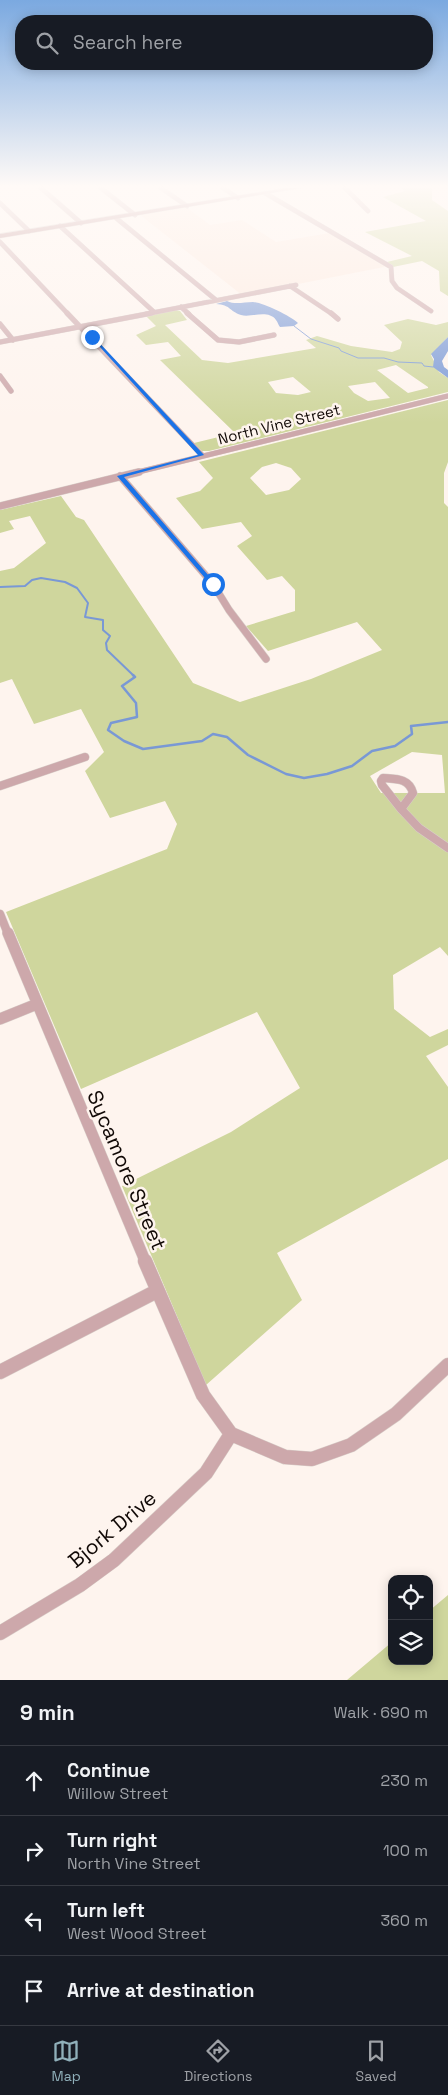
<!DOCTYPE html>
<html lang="en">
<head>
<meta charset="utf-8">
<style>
	:root { --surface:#171b24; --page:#242831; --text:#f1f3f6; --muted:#9ea1a6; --line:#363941; --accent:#90b0ba }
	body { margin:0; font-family:"Space Grotesk",sans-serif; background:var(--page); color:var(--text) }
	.controls { position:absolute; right:15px; bottom:15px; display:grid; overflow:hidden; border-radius:10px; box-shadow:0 2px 12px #0003 }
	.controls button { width:45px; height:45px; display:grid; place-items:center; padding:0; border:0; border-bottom:1px solid var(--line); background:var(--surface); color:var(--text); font:25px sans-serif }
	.stop { position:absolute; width:15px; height:15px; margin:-11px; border:4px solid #1a73e8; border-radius:50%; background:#fff }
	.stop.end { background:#1a73e8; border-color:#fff; box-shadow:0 1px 5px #0008 }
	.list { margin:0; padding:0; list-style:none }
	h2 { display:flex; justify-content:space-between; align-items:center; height:65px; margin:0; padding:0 20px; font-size:21px }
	h2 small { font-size:16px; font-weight:400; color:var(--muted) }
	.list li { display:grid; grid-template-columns:32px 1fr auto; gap:15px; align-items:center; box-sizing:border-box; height:70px; padding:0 20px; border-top:1px solid var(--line) }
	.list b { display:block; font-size:19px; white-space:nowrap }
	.list p { margin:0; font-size:16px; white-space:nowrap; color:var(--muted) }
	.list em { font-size:16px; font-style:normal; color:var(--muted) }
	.icon { flex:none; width:28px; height:28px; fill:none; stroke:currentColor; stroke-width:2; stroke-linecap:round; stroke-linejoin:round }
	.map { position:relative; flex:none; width:448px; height:1680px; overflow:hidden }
	.search { position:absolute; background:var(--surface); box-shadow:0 2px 12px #0003; left:15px; right:15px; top:15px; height:55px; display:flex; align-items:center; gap:12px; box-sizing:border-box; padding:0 18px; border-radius:20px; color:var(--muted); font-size:19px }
	.sheet { height:345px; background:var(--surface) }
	nav { display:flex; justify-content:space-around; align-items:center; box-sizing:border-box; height:70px; border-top:1px solid var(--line); background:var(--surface); font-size:14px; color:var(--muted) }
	nav a { display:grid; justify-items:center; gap:2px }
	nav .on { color:var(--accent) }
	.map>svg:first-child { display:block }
	.built { fill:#fde9de }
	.green { fill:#cfd69d; fill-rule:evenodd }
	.water { fill:#7998d5 }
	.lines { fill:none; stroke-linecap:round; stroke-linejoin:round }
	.stream-far2 { stroke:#7998d5; stroke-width:1 }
	.stream-far1 { stroke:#7998d5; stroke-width:2 }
	.stream { stroke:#7998d5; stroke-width:2.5 }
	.street-far5-casing { stroke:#d8cec9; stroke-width:5 }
	.street-far4-casing { stroke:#d8cec9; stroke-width:5.5 }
	.street-far3-casing { stroke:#d8cec9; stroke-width:8 }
	.street-far2-casing { stroke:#d8cec9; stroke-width:9 }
	.street-far1-casing { stroke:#d8cec9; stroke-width:12 }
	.street-casing { stroke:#d8cec9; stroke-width:15 }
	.secondary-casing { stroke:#d8cec9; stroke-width:1 }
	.street-far5 { stroke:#cda8ab; stroke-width:4.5 }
	.street-far4 { stroke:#cda8ab; stroke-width:5 }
	.street-far3 { stroke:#cda8ab; stroke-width:7 }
	.street-far2 { stroke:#cda8ab; stroke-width:8 }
	.street-far1 { stroke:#cda8ab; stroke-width:11 }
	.street { stroke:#cda8ab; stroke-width:14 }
	.secondary { fill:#b78286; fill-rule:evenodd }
	.route { fill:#1a73e8 }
	.labels { text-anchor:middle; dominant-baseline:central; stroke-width:5; stroke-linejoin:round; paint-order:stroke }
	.far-street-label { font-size:15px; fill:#110906; stroke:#fef4ee }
	.near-street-label { font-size:21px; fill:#110906; stroke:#fef4ee }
</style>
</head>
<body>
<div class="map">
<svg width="448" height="1680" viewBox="0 0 448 1680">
	<rect width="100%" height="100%" fill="#fef4ee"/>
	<path class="built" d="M 186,207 L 210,225 L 242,220 L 276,242 L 330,233 L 389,266 L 242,295 L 139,214 Z"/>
	<path class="green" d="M 402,188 L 432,188 L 432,200 L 448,211 L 448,296 L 440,291 L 439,271 L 422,261 L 393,267 L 387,262 L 412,256 L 365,232 L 426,221 L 383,197 L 405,191 Z
		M 176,310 L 180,311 L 187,320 L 165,325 L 202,360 L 228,363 L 316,348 L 306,340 L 317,336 L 351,346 L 392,352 L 400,349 L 402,342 L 384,325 L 408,319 L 436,325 L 448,322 L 448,337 L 431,355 L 439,372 L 448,378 L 448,392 L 209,451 L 202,451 L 194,443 L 235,433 L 160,360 L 181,356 L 168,342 L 146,345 L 136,335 L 156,326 L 146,316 ZM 396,365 L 428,387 L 428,388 L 408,393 L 377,370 ZM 293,377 L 311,392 L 298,395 L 276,393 L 268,382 ZM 375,382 L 390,398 L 368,401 L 354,393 L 348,386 Z
		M 448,400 L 448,462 L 444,473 L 444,503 L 448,507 L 448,956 L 440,947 L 393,975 L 394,1009 L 430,1037 L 448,1029 L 448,1045 L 426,1056 L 448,1087 L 448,1159 L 277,1253 L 302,1300 L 206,1385 L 122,1186 L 231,1132 L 300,1088 L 257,1012 L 81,1089 L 6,912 L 167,849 L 177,824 L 165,801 L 110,818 L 85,771 L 104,752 L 81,709 L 34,724 L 12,679 L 0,683 L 0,571 L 14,568 L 46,543 L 30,516 L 9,521 L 14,529 L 0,533 L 0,510 L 61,496 L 76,517 L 84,520 L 193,683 L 240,702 L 311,679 L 382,650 L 357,622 L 268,651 L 246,626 L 295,611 L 295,590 L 282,576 L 267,580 L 237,546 L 252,536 L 241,522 L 202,529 L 176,498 L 200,491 L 213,478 L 199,462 ZM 276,463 L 291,468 L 301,479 L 289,490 L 266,495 L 250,478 L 262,467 ZM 412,752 L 442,755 L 445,793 L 381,793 L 370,776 Z
		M 448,1595 L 448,1680 L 347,1680 L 392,1642 L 392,1661 L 429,1661 L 429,1611 Z"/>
	<path class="water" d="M 227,301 C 235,305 244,302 253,302 C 264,303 290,316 298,323 L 294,326 L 280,327 C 278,325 278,322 276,320 C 268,309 251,318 241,315 C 229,311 231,305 216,304 Z
		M 448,337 L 448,351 L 442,361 L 444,367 L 448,370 L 448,378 L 433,367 L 434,359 L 431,354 Z"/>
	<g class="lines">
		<path class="stream-far2" d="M 294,326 L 311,339 L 339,348 L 341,351 L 358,358 L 384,358 L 398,362 L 422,363 L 424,366 L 433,367"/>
		<path class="stream-far1" d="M 0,587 L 25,586 L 32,580 L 41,578 L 65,582 L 77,588 L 88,603 L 85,617 L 103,620 L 103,630 L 110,636 L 106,643 L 107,650 L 134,676"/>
		<path class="stream" d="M 133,675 L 135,677 L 122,686 L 136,703 L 137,717 L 111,723 L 108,730 L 124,741 L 143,749 L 202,741 L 213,734 L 227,737 L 248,755 L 286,774 L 304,778 L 327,774 L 352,766 L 372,751 L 395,746 L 412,734 L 411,726 L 448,722"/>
		<defs>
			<path id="street-far5" d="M 41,188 L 81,223
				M 101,188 L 135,215
				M 161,188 L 187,206
				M 223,188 L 238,198
				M 345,188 L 368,211
				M 265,193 L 391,267 L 392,281 L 397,288 L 431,311
				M 0,203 L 29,231
				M 116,218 L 216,300
				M 60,226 L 154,312
				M 0,242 L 68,314
				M 290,286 L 332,314
				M 181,307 L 189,314
				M 146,314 L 296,285"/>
			<path id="street-far4" d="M 67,313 L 202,455
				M 187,313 L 218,340 L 239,342 L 274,335
				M 331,313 L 338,319
				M 0,324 L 13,340
				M 0,342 L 152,313
				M 0,376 L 11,391
				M 134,473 L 448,396"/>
			<path id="street-far3" d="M 120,476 L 213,584 L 229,610 L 266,659
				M 0,506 L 139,472"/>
			<path id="street-far2" d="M 383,778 C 396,779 409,778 413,793 L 401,809 L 382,785 L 381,781 Z
				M 0,786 L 85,757
				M 401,809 L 419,828 L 448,848
				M 0,914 L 8,934"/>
			<path id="street-far1" d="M 8,933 L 146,1263
				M 0,1019 L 37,1004"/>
			<path id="street" d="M 145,1261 L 203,1395 L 231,1434 L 285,1457 L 312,1459 L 351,1445 L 396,1414 L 448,1365
				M 0,1372 L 157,1291
				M 0,1633 L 80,1585 L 114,1560 L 206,1473 L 231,1434"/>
			<path id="secondary" d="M 286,188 L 301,188 L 0,238 L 0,234 Z"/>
		</defs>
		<use href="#street-far5" class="street-far5-casing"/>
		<use href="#street-far4" class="street-far4-casing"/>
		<use href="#street-far3" class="street-far3-casing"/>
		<use href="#street-far2" class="street-far2-casing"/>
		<use href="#street-far1" class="street-far1-casing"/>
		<use href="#street" class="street-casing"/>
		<use href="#secondary" class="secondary-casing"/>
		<use href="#street-far5" class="street-far5"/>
		<use href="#street-far4" class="street-far4"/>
		<use href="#street-far3" class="street-far3"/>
		<use href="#street-far2" class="street-far2"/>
		<use href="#street-far1" class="street-far1"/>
		<use href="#street" class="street"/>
		<use href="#secondary" class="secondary"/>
	</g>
	<linearGradient id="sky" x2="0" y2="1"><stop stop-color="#7ba9e0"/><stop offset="0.44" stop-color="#fffaf7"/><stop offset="1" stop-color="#fffaf7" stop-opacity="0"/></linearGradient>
	<rect width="448" height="423" fill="url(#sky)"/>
	<path class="route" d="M 90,336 L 93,336 L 204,455 L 124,477 L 215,583 L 215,585 L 211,585 L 117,476 L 198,455 Z"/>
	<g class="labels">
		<g class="far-street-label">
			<text transform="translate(279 424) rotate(-14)">North Vine Street</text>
		</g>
		<g class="near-street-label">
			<text transform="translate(127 1170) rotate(67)">Sycamore Street</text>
			<text transform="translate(112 1529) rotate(-40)">Bjork Drive</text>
		</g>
	</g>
</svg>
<div class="controls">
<button><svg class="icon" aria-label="locate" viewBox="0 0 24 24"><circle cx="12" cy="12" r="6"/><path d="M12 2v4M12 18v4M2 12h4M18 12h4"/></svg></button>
<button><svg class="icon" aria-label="layers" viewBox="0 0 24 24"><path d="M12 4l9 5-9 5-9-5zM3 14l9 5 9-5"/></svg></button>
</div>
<div class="stop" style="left:213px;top:584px"></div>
<div class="stop end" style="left:92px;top:337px"></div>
<div class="search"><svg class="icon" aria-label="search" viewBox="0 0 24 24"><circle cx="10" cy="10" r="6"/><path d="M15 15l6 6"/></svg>Search here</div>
</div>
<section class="sheet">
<h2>9 min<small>Walk · 690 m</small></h2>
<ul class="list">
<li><svg class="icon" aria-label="ahead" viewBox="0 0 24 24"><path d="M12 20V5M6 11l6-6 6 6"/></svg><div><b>Continue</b><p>Willow Street</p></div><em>230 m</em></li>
<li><svg class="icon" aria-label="right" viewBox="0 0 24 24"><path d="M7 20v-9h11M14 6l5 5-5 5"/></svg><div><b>Turn right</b><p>North Vine Street</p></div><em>100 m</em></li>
<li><svg class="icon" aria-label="left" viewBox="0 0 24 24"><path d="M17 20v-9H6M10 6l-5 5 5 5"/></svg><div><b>Turn left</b><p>West Wood Street</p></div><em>360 m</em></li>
<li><svg class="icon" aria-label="arrive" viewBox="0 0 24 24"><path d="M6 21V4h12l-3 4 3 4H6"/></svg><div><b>Arrive at destination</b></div></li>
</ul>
</section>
<nav>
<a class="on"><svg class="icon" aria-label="map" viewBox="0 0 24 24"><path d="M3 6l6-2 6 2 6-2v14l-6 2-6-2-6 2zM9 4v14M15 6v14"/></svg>Map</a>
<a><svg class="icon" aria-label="directions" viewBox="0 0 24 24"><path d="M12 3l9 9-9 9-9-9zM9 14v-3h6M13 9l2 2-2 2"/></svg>Directions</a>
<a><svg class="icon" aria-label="saved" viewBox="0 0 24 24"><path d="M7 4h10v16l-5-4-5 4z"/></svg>Saved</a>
</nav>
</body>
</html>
